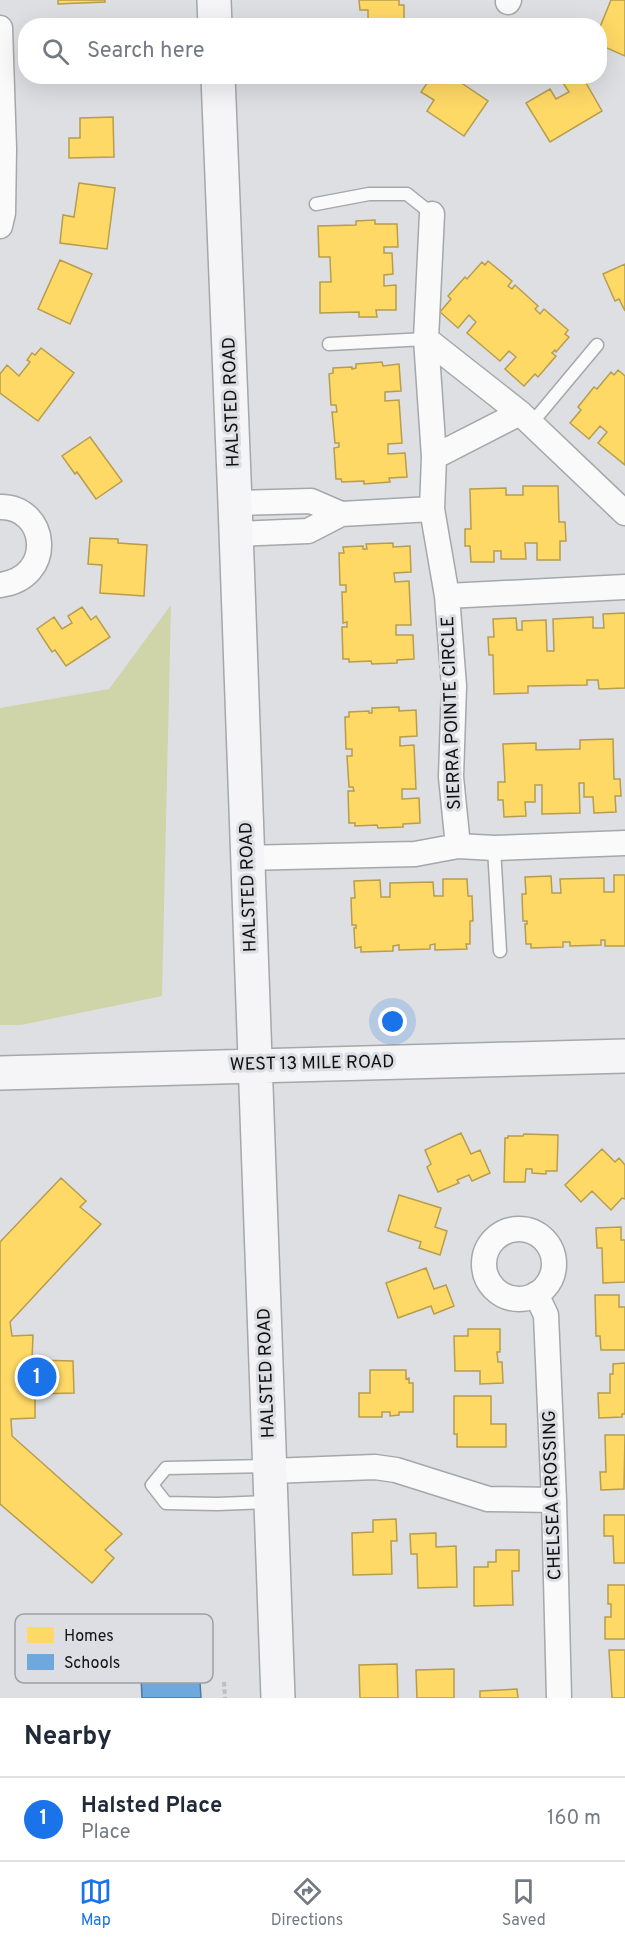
<!DOCTYPE html>
<html lang="en">
<head>
<meta charset="utf-8">
<style>
	:root { --surface:#fff; --page:#f6f6f7; --text:#1f2937; --muted:#747a83; --line:#e0e1e3; --accent:#1a73e8 }
	body { margin:0; font-family:Overpass,sans-serif; background:var(--page); color:var(--text) }
	.you { position:absolute; left:393px; top:1022px; width:21px; height:21px; margin:-15px; border:4px solid #fff; border-radius:50%; background:#1a73e8; box-shadow:0 0 0 9px #1a73e833 }
	.badge { display:grid; place-items:center; width:39px; height:39px; border-radius:50%; background:var(--accent); color:#fff; font-size:20px; font-weight:700 }
	.pin { position:absolute; translate:-50% -50%; border:3px solid #fff; box-shadow:0 2px 6px #0006 }
	.list { margin:0; padding:0; list-style:none }
	h2 { display:flex; justify-content:space-between; align-items:center; height:78px; margin:0; padding:0 24px; font-size:26px }
	h2 small { font-size:20px; font-weight:400; color:var(--muted) }
	.list li { display:grid; grid-template-columns:39px 1fr auto; gap:18px; align-items:center; box-sizing:border-box; height:84px; padding:0 24px; border-top:2px solid var(--line) }
	.list b { display:block; font-size:22px; white-space:nowrap }
	.list p { margin:0; font-size:20px; white-space:nowrap; color:var(--muted) }
	.list em { font-size:20px; font-style:normal; color:var(--muted) }
	.icon { flex:none; width:33px; height:33px; fill:none; stroke:currentColor; stroke-width:2; stroke-linecap:round; stroke-linejoin:round }
	.map { position:relative; flex:none; width:625px; height:1698px; overflow:hidden }
	.search { position:absolute; background:var(--surface); box-shadow:0 6px 24px #0002; left:18px; right:18px; top:18px; height:66px; display:flex; align-items:center; gap:15px; box-sizing:border-box; padding:0 21px; border-radius:24px; color:var(--muted); font-size:22px }
	.sheet { height:162px; background:var(--surface) }
	nav { display:flex; justify-content:space-around; align-items:center; box-sizing:border-box; height:84px; border-top:2px solid var(--line); background:var(--surface); font-size:16px; color:var(--muted) }
	nav a { display:grid; justify-items:center; gap:3px }
	nav .on { color:var(--accent) }
	.map>svg:first-child { display:block }
	.green { fill:#cfd4a9 }
	.homes { fill:#ffd966; stroke:#b79d4c; stroke-width:1.5 }
	.schools { fill:#6fa8dc; stroke:#527a9f; stroke-width:1.5 }
	.lines { fill:none; stroke-linecap:round; stroke-linejoin:round }
	.lane-casing { stroke:#a5a7a9; stroke-width:15 }
	.street-casing { stroke:#a5a7a9; stroke-width:27 }
	.secondary-casing { stroke:#a5a7a9; stroke-width:36 }
	.path { stroke:#bdbebe; stroke-width:4; stroke-dasharray:4.5 3; stroke-linecap:butt }
	.lane { stroke:#fafafb; stroke-width:12 }
	.street { stroke:#fafafb; stroke-width:24 }
	.secondary { stroke:#f5f5f7; stroke-width:33 }
	.labels { text-anchor:middle; dominant-baseline:central; stroke-width:6; stroke-linejoin:round; paint-order:stroke }
	.street-label { font-size:18px; fill:#0f1011; stroke:#dcdee3 }
	.key { fill:#dcdee3; stroke:#9ea0a4; stroke-width:1.5 }
	.key-label { font-size:16px; fill:#0f1011 }
</style>
</head>
<body>
<div class="map">
<svg width="625" height="1698" viewBox="0 0 625 1698">
	<rect width="100%" height="100%" fill="#dddfe2"/>
	<path class="green" d="M 171,605 L 162,996 L 21,1025 L 0,1025 L 0,708 L 109,689 Z"/>
	<path class="homes" d="M 58,0 L 105,0 L 105,2 L 58,4 Z
		M 359,0 L 399,0 L 399,5 L 404,5 L 404,26 L 368,26 L 368,10 L 360,10 Z
		M 611,0 L 625,0 L 625,56 L 600,45 L 600,27 Z
		M 66,76 L 102,76 L 102,79 L 66,79 Z
		M 432,76 L 451,76 L 488,101 L 464,136 L 427,111 L 434,100 L 421,92 Z
		M 575,76 L 582,76 L 602,111 L 550,142 L 526,103 L 550,89 L 556,99 L 569,92 L 563,83 Z
		M 113,117 L 114,157 L 69,158 L 69,138 L 80,138 L 80,118 Z
		M 79,183 L 115,188 L 107,249 L 60,243 L 63,215 L 74,217 Z
		M 375,220 L 375,224 L 397,224 L 398,247 L 384,247 L 384,253 L 392,253 L 393,274 L 384,275 L 384,286 L 396,285 L 396,310 L 376,310 L 377,317 L 359,317 L 359,312 L 320,313 L 320,282 L 331,282 L 330,257 L 319,257 L 318,226 L 356,225 L 356,221 Z
		M 60,260 L 92,274 L 70,324 L 38,309 Z
		M 488,261 L 512,281 L 508,286 L 512,289 L 515,285 L 538,306 L 535,309 L 540,314 L 544,309 L 568,330 L 565,334 L 569,337 L 556,352 L 555,350 L 552,353 L 556,356 L 538,377 L 535,374 L 524,386 L 505,369 L 516,357 L 509,351 L 500,361 L 467,333 L 476,322 L 469,315 L 458,328 L 440,312 L 451,299 L 448,296 L 465,277 L 467,279 L 482,262 L 485,265 Z
		M 625,264 L 625,311 L 619,299 L 615,301 L 603,274 Z
		M 41,348 L 74,373 L 38,421 L 0,393 L 0,374 L 7,365 L 19,376 L 30,362 L 27,360 L 32,353 L 35,355 Z
		M 382,362 L 383,366 L 399,364 L 401,391 L 385,392 L 385,401 L 399,400 L 402,443 L 388,444 L 388,454 L 405,453 L 407,477 L 389,478 L 390,482 L 364,484 L 364,481 L 342,482 L 341,479 L 336,479 L 334,448 L 339,447 L 339,443 L 335,443 L 332,412 L 337,412 L 336,405 L 331,405 L 329,374 L 333,373 L 333,368 L 352,367 L 352,369 L 356,368 L 356,364 Z
		M 618,370 L 625,376 L 625,465 L 598,443 L 607,432 L 600,426 L 589,439 L 570,423 L 581,410 L 578,407 L 594,387 L 597,389 L 611,372 L 614,375 Z
		M 90,437 L 122,481 L 96,499 L 77,472 L 75,474 L 62,456 Z
		M 523,486 L 558,486 L 559,522 L 565,522 L 566,541 L 560,541 L 560,560 L 537,560 L 537,543 L 525,543 L 526,559 L 501,559 L 501,551 L 494,551 L 494,562 L 471,562 L 470,546 L 465,546 L 465,529 L 471,529 L 470,489 L 506,488 L 506,495 L 523,495 Z
		M 90,538 L 118,539 L 118,543 L 147,545 L 144,596 L 100,593 L 102,565 L 88,564 Z
		M 393,543 L 393,547 L 410,546 L 411,572 L 394,573 L 395,582 L 409,581 L 411,625 L 396,625 L 396,635 L 413,635 L 414,659 L 397,660 L 397,663 L 372,664 L 371,661 L 349,662 L 349,659 L 343,659 L 342,627 L 347,627 L 347,622 L 343,623 L 342,592 L 346,592 L 346,585 L 340,585 L 339,553 L 344,553 L 343,547 L 363,546 L 363,549 L 367,549 L 366,544 Z
		M 82,607 L 91,620 L 96,616 L 110,637 L 66,666 L 55,650 L 52,652 L 37,629 L 54,617 L 62,629 L 72,623 L 68,616 Z
		M 625,613 L 625,688 L 599,689 L 598,680 L 587,680 L 587,685 L 528,686 L 528,693 L 494,694 L 493,655 L 489,655 L 488,637 L 494,637 L 493,619 L 516,618 L 517,630 L 522,630 L 522,621 L 546,620 L 547,651 L 554,651 L 553,619 L 593,617 L 593,628 L 604,628 L 603,614 Z
		M 399,707 L 399,711 L 416,710 L 417,736 L 400,737 L 400,746 L 414,745 L 416,789 L 402,789 L 402,799 L 419,798 L 420,823 L 403,824 L 403,827 L 378,828 L 377,825 L 355,826 L 355,823 L 349,823 L 348,791 L 354,791 L 353,787 L 349,787 L 347,756 L 352,756 L 352,749 L 346,749 L 345,717 L 349,717 L 349,712 L 369,711 L 369,713 L 372,713 L 372,708 Z
		M 613,739 L 614,779 L 620,779 L 621,796 L 615,796 L 616,812 L 594,813 L 593,797 L 584,797 L 584,783 L 579,783 L 580,813 L 542,814 L 542,785 L 535,785 L 535,802 L 525,802 L 526,816 L 504,817 L 503,800 L 498,800 L 498,782 L 505,782 L 503,744 L 536,743 L 536,750 L 580,749 L 580,740 Z
		M 614,875 L 625,875 L 625,946 L 605,946 L 605,940 L 601,940 L 601,945 L 570,946 L 570,942 L 563,942 L 563,947 L 531,948 L 531,944 L 526,944 L 525,924 L 527,924 L 527,921 L 523,921 L 522,894 L 526,894 L 525,877 L 551,876 L 552,893 L 561,893 L 560,879 L 604,878 L 604,892 L 614,892 Z
		M 443,879 L 467,879 L 468,896 L 472,896 L 473,921 L 470,921 L 470,944 L 466,944 L 467,949 L 435,950 L 435,944 L 430,945 L 430,949 L 399,950 L 399,945 L 393,946 L 393,951 L 361,952 L 361,947 L 355,948 L 354,928 L 356,928 L 356,925 L 352,925 L 351,898 L 355,898 L 354,881 L 380,880 L 381,897 L 390,897 L 390,883 L 433,882 L 434,896 L 443,896 Z
		M 461,1133 L 471,1154 L 480,1150 L 490,1173 L 472,1181 L 469,1175 L 457,1180 L 459,1183 L 438,1192 L 427,1167 L 431,1164 L 425,1150 Z
		M 524,1134 L 558,1135 L 557,1171 L 546,1171 L 546,1174 L 532,1173 L 532,1169 L 526,1169 L 525,1182 L 504,1182 L 505,1138 L 508,1138 L 508,1136 L 523,1136 Z
		M 602,1149 L 615,1162 L 619,1158 L 625,1165 L 625,1199 L 622,1198 L 611,1210 L 592,1191 L 581,1202 L 565,1185 Z
		M 61,1178 L 86,1201 L 80,1207 L 101,1224 L 10,1322 L 12,1336 L 33,1335 L 32,1360 L 73,1361 L 74,1393 L 35,1394 L 35,1418 L 11,1419 L 12,1436 L 122,1534 L 105,1550 L 114,1558 L 92,1583 L 0,1504 L 0,1242 Z
		M 399,1195 L 441,1208 L 435,1227 L 447,1231 L 440,1255 L 419,1248 L 421,1242 L 388,1231 Z
		M 621,1227 L 621,1240 L 625,1240 L 625,1282 L 603,1283 L 602,1248 L 597,1248 L 596,1228 Z
		M 426,1268 L 434,1289 L 446,1285 L 454,1306 L 434,1314 L 431,1306 L 398,1318 L 386,1283 Z
		M 595,1295 L 619,1295 L 619,1307 L 625,1307 L 625,1350 L 601,1350 L 600,1336 L 596,1336 Z
		M 468,1329 L 500,1329 L 500,1352 L 497,1352 L 498,1362 L 502,1362 L 503,1383 L 480,1384 L 480,1371 L 455,1371 L 454,1336 L 468,1336 Z
		M 625,1363 L 625,1414 L 622,1414 L 622,1417 L 599,1418 L 598,1393 L 610,1393 L 610,1374 L 613,1374 L 613,1364 Z
		M 370,1370 L 406,1370 L 406,1379 L 409,1378 L 409,1383 L 413,1383 L 413,1412 L 399,1412 L 399,1415 L 390,1416 L 390,1412 L 382,1412 L 382,1417 L 359,1417 L 359,1393 L 370,1393 Z
		M 454,1396 L 491,1396 L 491,1424 L 506,1424 L 506,1447 L 457,1447 L 457,1434 L 454,1434 Z
		M 605,1435 L 625,1435 L 624,1489 L 601,1490 L 600,1472 L 606,1472 Z
		M 604,1515 L 625,1515 L 625,1563 L 614,1563 L 613,1536 L 604,1536 Z
		M 396,1519 L 397,1541 L 391,1541 L 392,1574 L 353,1575 L 352,1533 L 373,1532 L 373,1520 Z
		M 436,1533 L 436,1547 L 456,1546 L 457,1587 L 418,1588 L 417,1554 L 411,1554 L 410,1534 Z
		M 496,1550 L 519,1550 L 519,1571 L 512,1571 L 513,1605 L 474,1606 L 474,1567 L 488,1567 L 488,1562 L 496,1562 Z
		M 608,1585 L 625,1585 L 625,1639 L 605,1639 L 605,1617 L 611,1617 L 611,1604 L 608,1604 Z
		M 609,1650 L 625,1650 L 625,1698 L 612,1698 Z
		M 397,1664 L 398,1698 L 360,1698 L 359,1665 Z
		M 454,1669 L 454,1698 L 417,1698 L 416,1670 Z
		M 517,1689 L 518,1698 L 480,1698 L 480,1691 Z"/>
	<path class="schools" d="M 196,1618 L 201,1698 L 142,1698 L 140,1657 L 150,1657 L 148,1621 Z"/>
	<g class="lines">
		<defs>
			<path id="lane" d="M 316,204 L 369,194 L 407,194 L 432,214
				M 329,344 L 426,339
				M 531,424 L 597,345
				M 494,848 L 500,951
				M 267,1466 L 166,1468 L 152,1485 L 166,1503 L 217,1504 L 270,1502"/>
			<path id="street" d="M 508,2 L 509,0
				M 0,28 L 4,149 L 3,213 L 0,226
				M 426,339 L 432,214
				M 434,457 L 520,413
				M 235,503 L 311,501 L 341,514 L 308,531 L 236,534
				M 0,507 C 48,506 56,578 0,585
				M 341,514 L 432,509
				M 447,596 L 625,587
				M 458,846 L 451,777 L 454,686 L 447,596 L 432,509 L 434,457 L 426,339 L 520,413 L 625,513
				M 248,858 L 415,854 L 458,846 L 494,848 L 625,843
				M484 1264a35 35 0 1 1 70 0a35 35 0 1 1-70 0Z
				M 536,1294 L 546,1315 L 554,1500 L 559,1698
				M 270,1471 L 375,1467 L 396,1470 L 488,1499 L 554,1500"/>
			<path id="secondary" d="M 214,0 L 215,26
				M 218,76 L 235,503 L 278,1698
				M 0,1073 L 625,1056"/>
		</defs>
		<use href="#lane" class="lane-casing"/>
		<use href="#street" class="street-casing"/>
		<use href="#secondary" class="secondary-casing"/>
		<path class="path" d="M 224,1682 L 225,1698"/>
		<use href="#lane" class="lane"/>
		<use href="#street" class="street"/>
		<use href="#secondary" class="secondary"/>
	</g>
	<g class="labels">
		<g class="street-label">
			<text transform="translate(232 402) rotate(-92)">HALSTED ROAD</text>
			<text transform="translate(452 713) rotate(-92)">SIERRA POINTE CIRCLE</text>
			<text transform="translate(249 887) rotate(-92)">HALSTED ROAD</text>
			<text transform="translate(312 1064) rotate(-1)">WEST 13 MILE ROAD</text>
			<text transform="translate(267 1373) rotate(-92)">HALSTED ROAD</text>
			<text transform="translate(553 1495) rotate(-92)">CHELSEA CROSSING</text>
		</g>
	</g>
	<rect x="15" y="1614" width="198" height="69" rx="9" class="key"/>
	<rect x="27" y="1627" width="27" height="16" fill="#ffd966"/>
	<rect x="27" y="1654" width="27" height="16" fill="#6fa8dc"/>
	<g class="key-label">
		<text x="64" y="1641">Homes</text>
		<text x="64" y="1668">Schools</text>
	</g>
</svg>
<div class="you"></div>
<div class="pin badge" style="left:37px;top:1377px">1</div>
<div class="search"><svg class="icon" aria-label="search" viewBox="0 0 24 24"><circle cx="10" cy="10" r="6"/><path d="M15 15l6 6"/></svg>Search here</div>
</div>
<section class="sheet">
<h2>Nearby<small></small></h2>
<ul class="list">
<li><span class="badge">1</span><div><b>Halsted Place</b><p>Place</p></div><em>160 m</em></li>
</ul>
</section>
<nav>
<a class="on"><svg class="icon" aria-label="map" viewBox="0 0 24 24"><path d="M3 6l6-2 6 2 6-2v14l-6 2-6-2-6 2zM9 4v14M15 6v14"/></svg>Map</a>
<a><svg class="icon" aria-label="directions" viewBox="0 0 24 24"><path d="M12 3l9 9-9 9-9-9zM9 14v-3h6M13 9l2 2-2 2"/></svg>Directions</a>
<a><svg class="icon" aria-label="saved" viewBox="0 0 24 24"><path d="M7 4h10v16l-5-4-5 4z"/></svg>Saved</a>
</nav>
</body>
</html>
